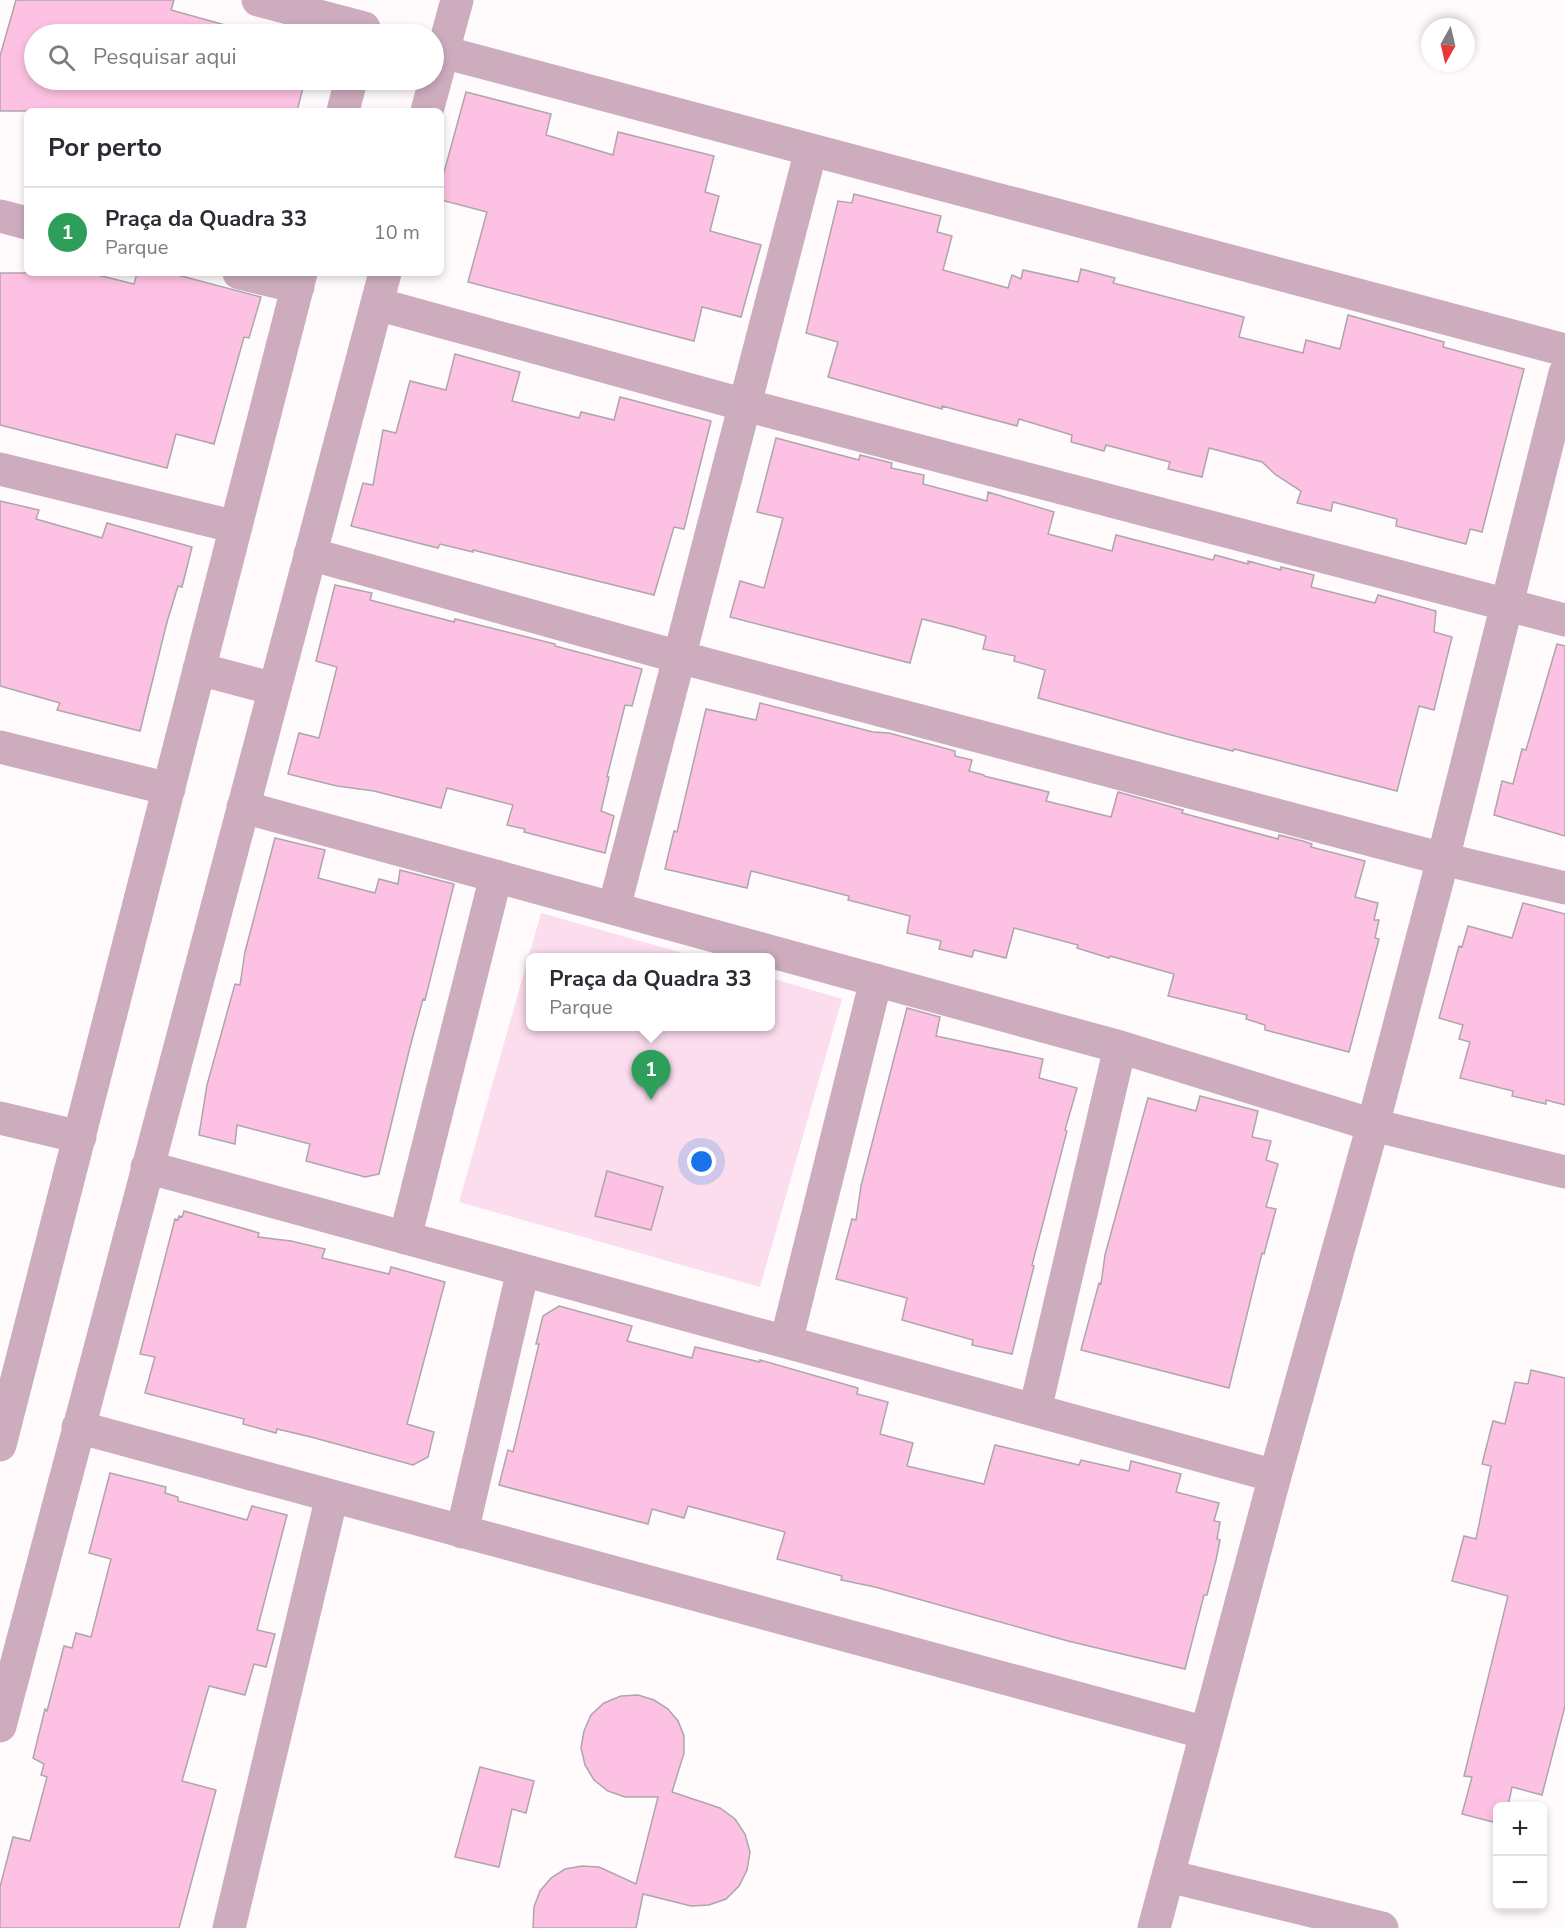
<!DOCTYPE html>
<html lang="pt">
<head>
<meta charset="utf-8">
<style>
	:root { --surface:#fff; --page:#f2f2f3; --text:#2b2b33; --muted:#7c7c81; --line:#e1e1e2; --accent:#208762 }
	body { margin:0; font-family:"Nunito Sans",sans-serif; background:var(--page); color:var(--text) }
	.controls { position:absolute; right:18px; bottom:18px; display:grid; overflow:hidden; border-radius:9px; box-shadow:0 3px 9px #0003 }
	.controls button { width:54px; height:54px; display:grid; place-items:center; padding:0; border:0; border-bottom:2px solid var(--line); background:var(--surface); color:var(--text); font:30px sans-serif }
	.compass { position:absolute; left:1421px; top:18px; width:54px; height:54px; border-radius:50%; background:var(--surface); box-shadow:0 3px 9px #0003; rotate:188deg }
	.you { position:absolute; left:702px; top:1162px; width:21px; height:21px; margin:-15px; border:4px solid #fff; border-radius:50%; background:#1a73e8; box-shadow:0 0 0 9px #1a73e833 }
	.badge { display:grid; place-items:center; width:39px; height:39px; border-radius:50%; background:var(--accent); color:#fff; font-size:20px; font-weight:700 }
	.pin { position:absolute; translate:-50% -50px; filter:drop-shadow(0 2px 3px #0008) }
	.pin::after { content:''; position:absolute; top:32px; width:21px; height:18px; background:inherit; clip-path:polygon(0 0,100% 0,50% 100%) }
	.popup { position:absolute; left:526px; top:953px; width:249px; height:78px; box-sizing:border-box; display:grid; place-content:center; border-radius:9px; background:var(--surface); filter:drop-shadow(0 2px 4px #0005); font-size:20px; white-space:nowrap; color:var(--muted) }
	.popup b { font-size:22px; color:var(--text) }
	.popup::after { content:''; position:absolute; left:50%; top:100%; margin-left:-12px; border:12px solid transparent; border-top-color:var(--surface) }
	.list { margin:0; padding:0; list-style:none }
	h2 { display:flex; justify-content:space-between; align-items:center; height:78px; margin:0; padding:0 24px; font-size:26px }
	h2 small { font-size:20px; font-weight:400; color:var(--muted) }
	.list li { display:grid; grid-template-columns:39px 1fr auto; gap:18px; align-items:center; box-sizing:border-box; height:90px; padding:0 24px; border-top:2px solid var(--line) }
	.list b { display:block; font-size:22px; white-space:nowrap }
	.list p { margin:0; font-size:20px; white-space:nowrap; color:var(--muted) }
	.list em { font-size:20px; font-style:normal; color:var(--muted) }
	.icon { flex:none; width:33px; height:33px; fill:none; stroke:currentColor; stroke-width:2; stroke-linecap:round; stroke-linejoin:round }
	.map { position:relative; flex:none; width:1565px; height:1928px; overflow:hidden }
	.search { position:absolute; background:var(--surface); box-shadow:0 3px 9px #0003; left:24px; top:24px; width:420px; height:66px; display:flex; align-items:center; gap:15px; box-sizing:border-box; padding:0 21px; border-radius:33px; color:var(--muted); font-size:22px }
	.panel { position:absolute; background:var(--surface); box-shadow:0 3px 9px #0003; left:24px; top:108px; width:420px; height:168px; border-radius:9px }
	.map>svg:first-child { display:block }
	.green { fill:#fcddee }
	.building { fill:#fdc2e3; stroke:#aea6aa; stroke-width:1.5 }
	.lines { fill:none; stroke-linecap:round; stroke-linejoin:round }
	.minor { stroke:#cdacbe; stroke-width:33 }
</style>
</head>
<body>
<div class="map">
<svg width="1565" height="1928" viewBox="0 0 1565 1928">
	<rect width="100%" height="100%" fill="#fffafc"/>
	<path class="green" d="M 541,913 L 697,957 L 531,958 L 531,1026 L 771,1026 L 771,978 L 842,999 L 760,1287 L 459,1202 Z"/>
	<path class="building" d="M 16,0 L 174,0 L 171,10 L 236,28 L 235,34 L 34,34 L 34,80 L 305,80 L 297,111 L 0,111 L 0,56 Z
		M 466,92 L 551,114 L 546,135 L 613,155 L 618,132 L 714,156 L 705,192 L 719,196 L 710,231 L 761,245 L 741,317 L 702,307 L 694,341 L 468,282 L 487,212 L 441,200 L 441,183 Z
		M 854,194 L 941,216 L 937,232 L 952,236 L 943,270 L 1008,288 L 1012,275 L 1021,279 L 1023,270 L 1078,282 L 1081,269 L 1115,278 L 1113,283 L 1244,317 L 1239,337 L 1303,353 L 1306,340 L 1340,349 L 1348,315 L 1444,342 L 1443,347 L 1524,369 L 1482,532 L 1470,529 L 1466,544 L 1396,526 L 1397,519 L 1333,502 L 1331,511 L 1297,503 L 1301,491 L 1276,475 L 1262,462 L 1209,448 L 1202,477 L 1168,469 L 1170,462 L 1106,445 L 1104,451 L 1071,442 L 1072,435 L 1019,419 L 1017,426 L 942,406 L 942,409 L 828,377 L 838,342 L 806,333 L 838,201 L 852,203 Z
		M 0,273 L 90,273 L 134,284 L 137,273 L 170,273 L 261,297 L 249,338 L 244,337 L 214,444 L 176,434 L 167,468 L 0,425 Z
		M 455,354 L 520,372 L 512,401 L 579,418 L 581,412 L 614,420 L 620,397 L 711,421 L 684,529 L 674,527 L 654,595 L 473,550 L 473,552 L 440,544 L 438,548 L 351,526 L 363,483 L 373,485 L 383,430 L 396,433 L 410,381 L 446,390 Z
		M 776,438 L 859,460 L 860,455 L 892,463 L 891,468 L 924,475 L 923,484 L 987,501 L 988,492 L 1054,512 L 1048,534 L 1112,551 L 1116,535 L 1213,560 L 1215,555 L 1248,564 L 1248,561 L 1281,570 L 1281,567 L 1314,575 L 1311,587 L 1375,603 L 1378,595 L 1436,611 L 1434,632 L 1452,637 L 1434,710 L 1419,706 L 1397,791 L 1234,749 L 1233,751 L 1182,738 L 1038,698 L 1045,670 L 1014,661 L 1015,656 L 983,649 L 986,636 L 954,627 L 922,619 L 910,663 L 730,617 L 740,581 L 764,588 L 783,518 L 757,512 Z
		M 0,501 L 39,510 L 36,519 L 102,538 L 107,523 L 192,547 L 182,587 L 178,586 L 167,622 L 140,731 L 57,710 L 60,703 L 0,686 Z
		M 335,585 L 372,593 L 370,600 L 454,622 L 455,619 L 555,644 L 555,646 L 642,669 L 632,706 L 625,705 L 607,777 L 609,777 L 601,811 L 614,816 L 605,853 L 524,832 L 525,829 L 507,825 L 513,805 L 447,788 L 441,808 L 374,791 L 337,786 L 288,774 L 299,733 L 319,738 L 337,667 L 316,661 Z
		M 1557,644 L 1565,646 L 1565,836 L 1494,815 L 1502,781 L 1513,784 L 1522,749 L 1526,750 Z
		M 760,703 L 873,732 L 889,733 L 955,751 L 955,756 L 972,760 L 969,771 L 984,775 L 984,776 L 1049,792 L 1046,801 L 1111,817 L 1118,792 L 1183,810 L 1182,813 L 1278,839 L 1279,835 L 1303,841 L 1312,844 L 1311,847 L 1365,861 L 1355,897 L 1378,903 L 1374,920 L 1379,920 L 1375,938 L 1379,939 L 1349,1052 L 1265,1030 L 1265,1025 L 1246,1019 L 1247,1015 L 1168,996 L 1174,974 L 1110,956 L 1109,958 L 1077,948 L 1078,945 L 1014,928 L 1006,958 L 974,950 L 972,957 L 939,949 L 941,941 L 907,933 L 910,916 L 848,900 L 849,896 L 751,871 L 747,888 L 665,869 L 674,831 L 677,832 L 706,709 L 756,720 Z
		M 275,838 L 325,850 L 318,878 L 375,893 L 379,879 L 398,884 L 400,870 L 454,884 L 425,1000 L 423,999 L 410,1047 L 379,1174 L 365,1177 L 306,1161 L 310,1144 L 237,1125 L 235,1144 L 199,1135 L 207,1085 L 235,984 L 240,985 L 245,952 Z
		M 1523,903 L 1565,914 L 1565,1105 L 1546,1100 L 1546,1104 L 1512,1096 L 1513,1091 L 1460,1078 L 1470,1042 L 1459,1039 L 1463,1025 L 1439,1018 L 1459,946 L 1462,947 L 1468,926 L 1512,938 Z
		M 907,1008 L 940,1017 L 936,1036 L 1043,1059 L 1039,1078 L 1077,1088 L 1065,1130 L 1067,1131 L 1032,1265 L 1034,1266 L 1012,1354 L 972,1345 L 973,1340 L 902,1320 L 907,1298 L 836,1279 L 852,1219 L 856,1220 L 861,1186 Z
		M 1200,1096 L 1258,1111 L 1252,1137 L 1271,1141 L 1266,1160 L 1278,1164 L 1266,1207 L 1276,1209 L 1264,1254 L 1262,1253 L 1229,1388 L 1081,1350 L 1099,1283 L 1101,1284 L 1105,1255 L 1148,1098 L 1196,1111 Z
		M 607,1171 L 663,1187 L 651,1230 L 595,1216 Z
		M 184,1211 L 259,1233 L 258,1237 L 291,1241 L 325,1249 L 322,1258 L 389,1274 L 391,1267 L 445,1282 L 407,1424 L 434,1432 L 428,1457 L 413,1465 L 311,1437 L 277,1429 L 276,1433 L 243,1424 L 244,1419 L 145,1393 L 155,1357 L 140,1354 L 175,1219 L 178,1220 L 179,1216 L 182,1217 Z
		M 559,1306 L 632,1326 L 627,1341 L 692,1358 L 695,1347 L 760,1362 L 760,1360 L 858,1388 L 857,1394 L 888,1402 L 880,1434 L 913,1443 L 907,1466 L 984,1484 L 995,1445 L 1079,1465 L 1081,1460 L 1129,1471 L 1131,1461 L 1181,1474 L 1176,1492 L 1219,1503 L 1214,1521 L 1220,1522 L 1217,1539 L 1220,1540 L 1216,1560 L 1207,1595 L 1204,1595 L 1185,1669 L 1068,1641 L 875,1587 L 841,1580 L 842,1576 L 777,1559 L 785,1532 L 688,1506 L 684,1518 L 652,1509 L 648,1524 L 499,1485 L 508,1450 L 513,1452 L 539,1344 L 536,1344 L 543,1316 Z
		M 1531,1370 L 1565,1378 L 1565,1706 L 1542,1795 L 1512,1787 L 1508,1806 L 1497,1806 L 1497,1823 L 1462,1814 L 1472,1777 L 1464,1776 L 1508,1596 L 1452,1581 L 1464,1536 L 1476,1539 L 1491,1466 L 1482,1464 L 1493,1421 L 1505,1424 L 1515,1382 L 1528,1384 Z
		M 110,1473 L 166,1487 L 165,1493 L 178,1497 L 178,1501 L 247,1520 L 252,1506 L 287,1515 L 257,1630 L 275,1634 L 266,1667 L 254,1664 L 245,1695 L 209,1686 L 182,1781 L 216,1790 L 179,1928 L 0,1928 L 0,1887 L 13,1837 L 30,1841 L 47,1777 L 41,1775 L 44,1764 L 33,1758 L 45,1709 L 47,1711 L 64,1646 L 72,1648 L 76,1633 L 91,1637 L 111,1559 L 89,1553 Z
		M 638,1695 L 654,1700 L 668,1709 L 678,1721 L 684,1736 L 684,1753 L 672,1792 L 720,1808 L 735,1819 L 745,1834 L 750,1852 L 747,1870 L 739,1886 L 726,1899 L 709,1905 L 691,1906 L 643,1894 L 636,1928 L 533,1928 L 534,1907 L 540,1891 L 551,1878 L 565,1869 L 582,1866 L 599,1867 L 636,1884 L 658,1797 L 625,1797 L 608,1791 L 594,1780 L 585,1765 L 581,1748 L 584,1731 L 591,1715 L 604,1703 L 621,1696 Z
		M 480,1767 L 534,1781 L 526,1813 L 512,1809 L 499,1867 L 455,1857 Z"/>
	<g class="lines">
		<path class="minor" d="M 258,0 L 364,28
			M 443,52 L 1565,350
			M 343,111 L 351,80
			M 427,111 L 457,0
			M 0,216 L 27,223
			M 239,273 L 298,287
			M 377,304 L 745,405 L 1565,620
			M 0,469 L 236,527
			M 310,554 L 679,657 L 1443,859 L 1565,888
			M 199,669 L 274,689
			M 0,747 L 169,789
			M 243,807 L 1120,1047 L 1373,1125 L 1565,1172
			M 614,908 L 811,150
			M 0,1118 L 80,1137
			M 147,1167 L 1275,1476
			M 405,1238 L 496,876
			M 786,1342 L 876,980
			M 1035,1410 L 1120,1047
			M 78,1427 L 1206,1733
			M 0,1445 L 301,273
			M 462,1532 L 523,1270
			M 0,1726 L 385,273
			M 1168,1876 L 1382,1928
			M 229,1928 L 332,1496
			M 1154,1928 L 1275,1476 L 1373,1125 L 1443,859 L 1565,373"/>
	</g>
</svg>
<div class="controls">
<button>+</button>
<button>−</button>
</div>
<svg class="compass" viewBox="-18 -18 36 36"><path d="M0-13l5 13h-10z" fill="#e53935"/><path d="M0 13l5-13h-10z" fill="#7c7c81"/></svg>
<div class="you"></div>
<div class="pin badge" style="left:651px;top:1100px;background:#2e9e5b">1</div>
<div class="popup"><b>Praça da Quadra 33</b>Parque</div>
<div class="search"><svg class="icon" aria-label="search" viewBox="0 0 24 24"><circle cx="10" cy="10" r="6"/><path d="M15 15l6 6"/></svg>Pesquisar aqui</div>
<section class="panel">
<h2>Por perto<small></small></h2>
<ul class="list">
<li><span class="badge" style="background:#2e9e5b">1</span><div><b>Praça da Quadra 33</b><p>Parque</p></div><em>10 m</em></li>
</ul>
</section>
</div>
</body>
</html>
